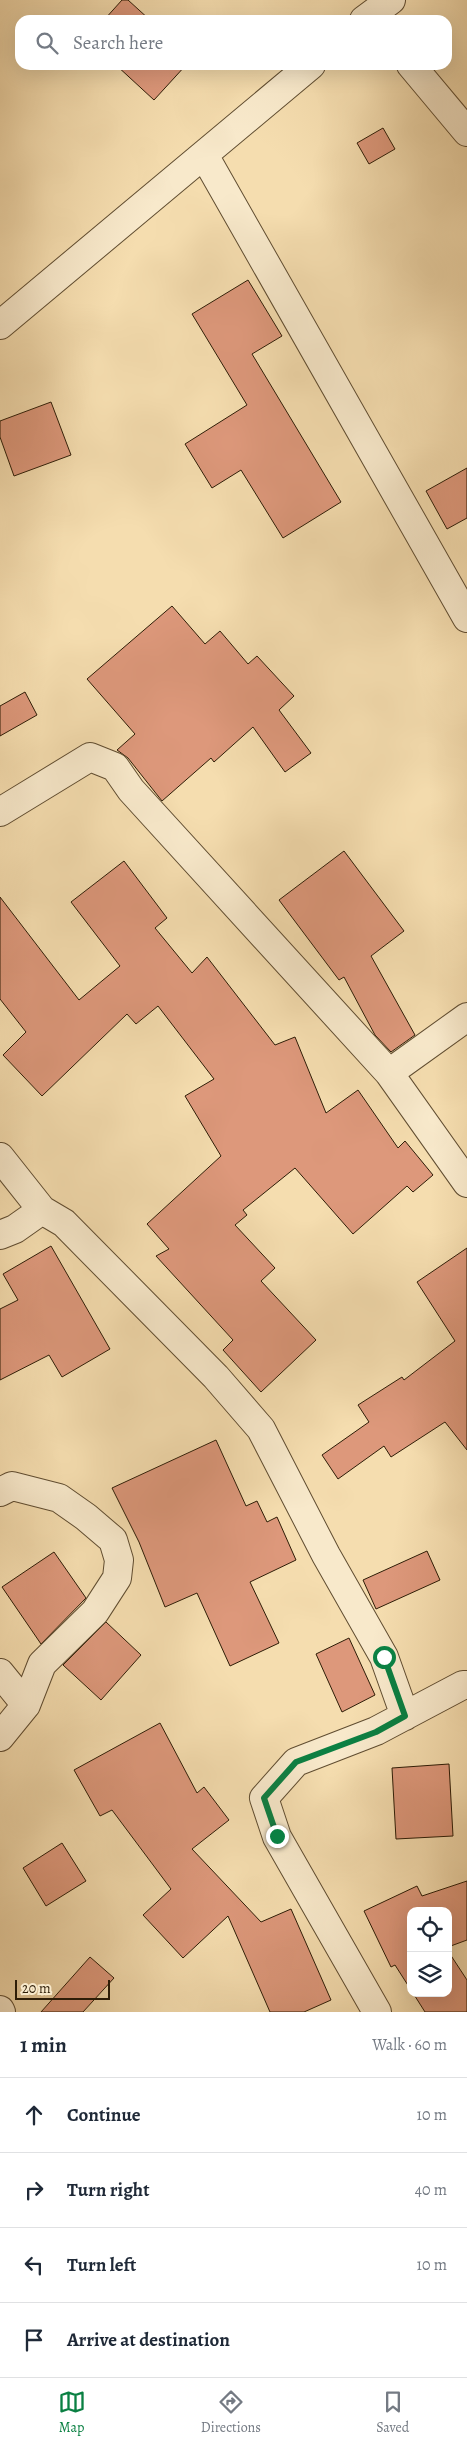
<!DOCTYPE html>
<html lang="en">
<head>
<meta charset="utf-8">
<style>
	:root { --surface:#fff; --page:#f6f6f7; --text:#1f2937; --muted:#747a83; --line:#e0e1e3; --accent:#0b8043 }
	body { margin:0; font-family:Alegreya,serif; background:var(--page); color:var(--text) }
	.controls { position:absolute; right:15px; bottom:15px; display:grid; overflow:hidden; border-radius:10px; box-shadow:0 5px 20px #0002 }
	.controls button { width:45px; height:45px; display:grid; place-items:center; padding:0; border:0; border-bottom:1px solid var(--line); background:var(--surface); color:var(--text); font:25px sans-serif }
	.scale { position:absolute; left:15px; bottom:12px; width:95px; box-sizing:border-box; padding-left:5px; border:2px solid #2e1d07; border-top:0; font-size:14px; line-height:18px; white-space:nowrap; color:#2e1d07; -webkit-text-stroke:4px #f8e9cb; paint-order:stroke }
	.stop { position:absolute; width:15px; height:15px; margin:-11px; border:4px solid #0b8043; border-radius:50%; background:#fff }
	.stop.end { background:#0b8043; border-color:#fff; box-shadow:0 1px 5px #0008 }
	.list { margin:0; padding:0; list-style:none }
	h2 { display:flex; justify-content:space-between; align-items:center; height:65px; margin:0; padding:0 20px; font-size:21px }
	h2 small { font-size:16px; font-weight:400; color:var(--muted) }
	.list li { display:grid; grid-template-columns:32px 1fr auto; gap:15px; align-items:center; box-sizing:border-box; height:75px; padding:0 20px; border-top:1px solid var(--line) }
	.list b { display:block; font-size:19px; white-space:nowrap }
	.list em { font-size:16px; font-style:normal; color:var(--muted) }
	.icon { flex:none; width:28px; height:28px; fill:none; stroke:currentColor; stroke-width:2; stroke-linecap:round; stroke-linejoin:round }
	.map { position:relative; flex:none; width:467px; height:2012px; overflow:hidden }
	.search { position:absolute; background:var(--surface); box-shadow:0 5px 20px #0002; left:15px; right:15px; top:15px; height:55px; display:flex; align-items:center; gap:12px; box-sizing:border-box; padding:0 18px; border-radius:15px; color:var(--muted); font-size:19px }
	.sheet { height:365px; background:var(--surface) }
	nav { display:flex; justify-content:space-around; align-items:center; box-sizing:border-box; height:70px; border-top:1px solid var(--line); background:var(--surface); font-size:14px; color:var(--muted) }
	nav a { display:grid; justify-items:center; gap:2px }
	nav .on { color:var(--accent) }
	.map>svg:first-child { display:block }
	.building { fill:#dd987b; stroke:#2e1d07 }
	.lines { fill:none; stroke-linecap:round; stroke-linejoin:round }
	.street-casing { stroke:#604d31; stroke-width:30 }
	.street { stroke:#f8e9cb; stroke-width:28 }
	.route { stroke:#0b8043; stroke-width:6 }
</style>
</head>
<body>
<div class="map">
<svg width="467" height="2012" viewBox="0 0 467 2012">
	<rect width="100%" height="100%" fill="#f5ddaf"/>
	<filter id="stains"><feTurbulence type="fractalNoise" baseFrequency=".004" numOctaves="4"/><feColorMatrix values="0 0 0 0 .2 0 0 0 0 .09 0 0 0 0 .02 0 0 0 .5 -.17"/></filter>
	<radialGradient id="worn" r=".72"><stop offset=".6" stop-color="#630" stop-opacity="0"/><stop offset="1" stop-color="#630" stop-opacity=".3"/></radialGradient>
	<path class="building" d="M 122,0 L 128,0 L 150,20 L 104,20 Z
		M 116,65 L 186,65 L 154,100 Z
		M 383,128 L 395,149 L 369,164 L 357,143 Z
		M 248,280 L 282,336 L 252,354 L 341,502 L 283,538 L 241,470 L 212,488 L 185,444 L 247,405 L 192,314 Z
		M 51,402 L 71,455 L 14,476 L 0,437 L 0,421 Z
		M 467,468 L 467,518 L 447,529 L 426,491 Z
		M 172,606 L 205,644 L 220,631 L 248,664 L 257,656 L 294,696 L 279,710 L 311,753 L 285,772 L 253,727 L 214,762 L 211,758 L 162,801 L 128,758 L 117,750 L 135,734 L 87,679 Z
		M 25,692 L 37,715 L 0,736 L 0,706 Z
		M 344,851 L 404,931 L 371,956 L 415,1035 L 391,1052 L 375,1035 L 344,977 L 339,980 L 279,900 Z
		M 124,861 L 167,918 L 155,928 L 192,973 L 207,957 L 275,1045 L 295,1037 L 326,1113 L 358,1090 L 398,1148 L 405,1141 L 433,1175 L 413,1192 L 407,1186 L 353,1234 L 295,1168 L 243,1210 L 247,1215 L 235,1225 L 275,1268 L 261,1281 L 316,1340 L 261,1392 L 223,1350 L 233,1340 L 156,1256 L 169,1249 L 147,1224 L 221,1156 L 185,1096 L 214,1079 L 158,1006 L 136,1024 L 127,1014 L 42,1096 L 3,1055 L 26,1032 L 0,999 L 0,897 L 79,1000 L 120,966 L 71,902 Z
		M 51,1246 L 110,1349 L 62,1377 L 49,1355 L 0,1380 L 0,1309 L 18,1300 L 3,1274 Z
		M 467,1248 L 467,1450 L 445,1422 L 391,1457 L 384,1446 L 338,1479 L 322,1455 L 369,1422 L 358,1405 L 402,1377 L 404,1380 L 455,1341 L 417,1282 Z
		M 216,1440 L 246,1506 L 257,1501 L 267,1522 L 277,1517 L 296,1560 L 250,1582 L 279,1643 L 230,1666 L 197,1593 L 165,1607 L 139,1542 L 112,1488 Z
		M 427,1551 L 440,1580 L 376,1609 L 363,1580 Z
		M 54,1552 L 86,1598 L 41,1644 L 2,1587 Z
		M 106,1622 L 141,1655 L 101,1700 L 63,1665 Z
		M 349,1638 L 375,1695 L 342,1712 L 316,1654 Z
		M 160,1723 L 197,1793 L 204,1787 L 229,1820 L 192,1849 L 261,1922 L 291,1909 L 331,2000 L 304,2012 L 270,2012 L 228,1916 L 183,1958 L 143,1915 L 171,1889 L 112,1810 L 100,1816 L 74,1770 Z
		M 449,1764 L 453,1836 L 396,1839 L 392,1768 Z
		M 62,1843 L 86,1881 L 46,1906 L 23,1868 Z
		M 467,1881 L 467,1940 L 448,1947 L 448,1911 L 411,1911 L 411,1990 L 395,1965 L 391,1967 L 364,1911 L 417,1886 L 422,1896 Z
		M 448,1951 L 467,1980 L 467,2012 L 425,2012 L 413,1993 L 448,1993 Z
		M 90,1957 L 114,1978 L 83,2012 L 41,2012 Z"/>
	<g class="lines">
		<defs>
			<path id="street" d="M 364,20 L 391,0
				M 411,65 L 467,132
				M 204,155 L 467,618
				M 0,325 L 311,65
				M 0,812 L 90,757 L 115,767 L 131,790 L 389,1073 L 467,1183
				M 389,1073 L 467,1017
				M 0,1157 L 42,1210 L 64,1223 L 216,1377 L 261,1429 L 326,1555 L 384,1657 L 405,1716
				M 0,1235 L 15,1229 L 42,1210
				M 0,1492 L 12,1486 L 59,1498 L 86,1517 L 113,1540 L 119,1560 L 117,1578 L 95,1612 L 42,1664 L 26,1705 L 0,1737
				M 0,1673 L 26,1705
				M 0,2010 L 1,2012
				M 377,2012 L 277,1837 L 264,1798 L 296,1762 L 376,1731 L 463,1685 L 467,1685"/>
		</defs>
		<use href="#street" class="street-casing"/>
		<use href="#street" class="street"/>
	</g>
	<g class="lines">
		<path class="route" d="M 277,1836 L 264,1798 L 296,1762 L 376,1732 L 405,1716 L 384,1657"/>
	</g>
	<rect width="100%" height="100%" filter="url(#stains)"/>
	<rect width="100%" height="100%" fill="url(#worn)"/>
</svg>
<div class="controls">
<button><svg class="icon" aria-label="locate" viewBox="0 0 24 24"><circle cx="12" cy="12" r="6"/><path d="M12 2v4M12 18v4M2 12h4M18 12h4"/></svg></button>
<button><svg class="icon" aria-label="layers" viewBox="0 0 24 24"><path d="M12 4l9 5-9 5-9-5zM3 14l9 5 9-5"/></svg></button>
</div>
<div class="scale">20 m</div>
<div class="stop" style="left:384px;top:1657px"></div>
<div class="stop end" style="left:277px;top:1836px"></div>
<div class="search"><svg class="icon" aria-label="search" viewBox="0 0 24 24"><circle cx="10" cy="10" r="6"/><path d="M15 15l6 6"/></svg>Search here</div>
</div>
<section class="sheet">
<h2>1 min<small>Walk · 60 m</small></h2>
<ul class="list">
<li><svg class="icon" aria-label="ahead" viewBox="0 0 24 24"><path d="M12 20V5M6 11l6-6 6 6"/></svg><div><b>Continue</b></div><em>10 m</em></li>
<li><svg class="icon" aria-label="right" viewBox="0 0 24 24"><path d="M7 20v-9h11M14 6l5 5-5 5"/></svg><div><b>Turn right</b></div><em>40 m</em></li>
<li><svg class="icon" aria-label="left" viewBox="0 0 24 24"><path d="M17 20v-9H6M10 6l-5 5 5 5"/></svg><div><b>Turn left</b></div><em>10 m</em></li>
<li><svg class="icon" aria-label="arrive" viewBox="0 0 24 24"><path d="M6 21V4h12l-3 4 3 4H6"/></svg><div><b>Arrive at destination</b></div></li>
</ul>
</section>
<nav>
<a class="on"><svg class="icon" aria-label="map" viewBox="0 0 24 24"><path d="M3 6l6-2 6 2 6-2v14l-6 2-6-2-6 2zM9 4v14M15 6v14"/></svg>Map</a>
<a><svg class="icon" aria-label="directions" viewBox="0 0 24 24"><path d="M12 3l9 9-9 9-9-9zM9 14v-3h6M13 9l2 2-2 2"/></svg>Directions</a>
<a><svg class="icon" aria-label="saved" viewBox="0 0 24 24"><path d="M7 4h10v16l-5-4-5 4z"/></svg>Saved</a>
</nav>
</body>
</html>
